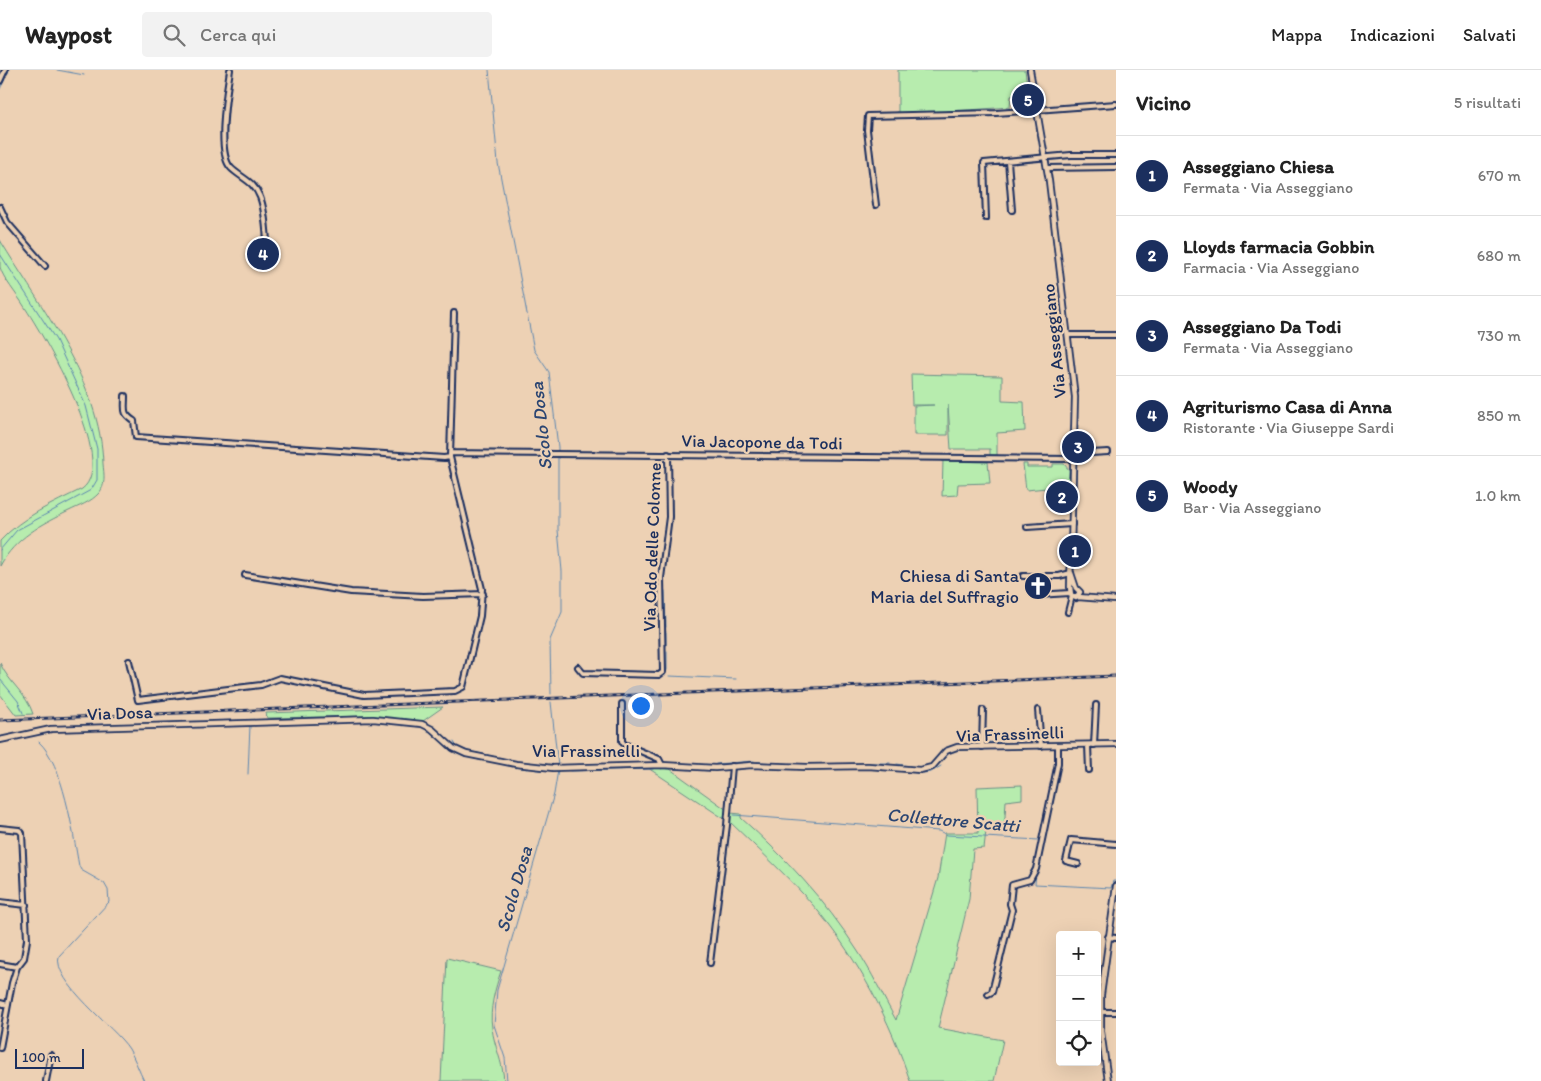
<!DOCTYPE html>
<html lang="it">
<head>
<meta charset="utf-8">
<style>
	:root { --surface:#fff; --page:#f2f2f2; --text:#222; --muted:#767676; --line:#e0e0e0; --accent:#1b2f5e }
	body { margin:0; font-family:Itim,sans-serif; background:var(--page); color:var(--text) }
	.controls { position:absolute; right:15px; bottom:15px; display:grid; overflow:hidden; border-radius:5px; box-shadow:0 5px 20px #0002 }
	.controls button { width:45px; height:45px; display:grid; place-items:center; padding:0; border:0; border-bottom:1px solid var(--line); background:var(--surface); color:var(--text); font:25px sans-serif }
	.scale { position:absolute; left:15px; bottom:12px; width:69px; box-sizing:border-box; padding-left:5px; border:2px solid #1b2f5e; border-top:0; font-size:14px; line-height:18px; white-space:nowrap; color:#1b2f5e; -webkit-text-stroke:4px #edd1b4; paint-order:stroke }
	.you { position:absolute; left:640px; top:635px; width:18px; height:18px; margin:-12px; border:4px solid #fff; border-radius:50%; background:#1a73e8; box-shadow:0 0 0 8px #1a73e833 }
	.badge { display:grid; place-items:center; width:32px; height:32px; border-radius:50%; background:var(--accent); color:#fff; font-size:16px; font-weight:700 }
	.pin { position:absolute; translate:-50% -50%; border:2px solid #fff; box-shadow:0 1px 5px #0006 }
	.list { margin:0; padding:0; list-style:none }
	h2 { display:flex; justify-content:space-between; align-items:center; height:65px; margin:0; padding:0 20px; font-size:21px }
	h2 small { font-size:16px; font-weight:400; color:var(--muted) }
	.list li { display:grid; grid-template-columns:32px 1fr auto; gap:15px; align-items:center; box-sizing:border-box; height:80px; padding:0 20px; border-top:1px solid var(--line) }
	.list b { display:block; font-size:19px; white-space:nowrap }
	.list p { margin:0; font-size:16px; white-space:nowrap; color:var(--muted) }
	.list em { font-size:16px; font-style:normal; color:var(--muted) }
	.icon { flex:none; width:28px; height:28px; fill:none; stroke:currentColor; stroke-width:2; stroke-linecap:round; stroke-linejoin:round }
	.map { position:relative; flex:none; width:1116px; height:1011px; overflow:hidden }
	header { display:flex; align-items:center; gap:30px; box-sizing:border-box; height:70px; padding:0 25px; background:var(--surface); border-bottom:1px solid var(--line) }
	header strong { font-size:24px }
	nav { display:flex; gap:28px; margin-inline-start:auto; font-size:18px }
	.search { width:350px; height:45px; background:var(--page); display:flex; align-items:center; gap:12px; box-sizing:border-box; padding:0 18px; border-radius:5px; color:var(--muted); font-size:19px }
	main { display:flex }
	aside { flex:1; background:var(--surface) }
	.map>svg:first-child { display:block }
	.green { fill:#b7ecae; stroke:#698e86 }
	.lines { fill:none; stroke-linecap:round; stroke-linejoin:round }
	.stream { stroke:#5c86b0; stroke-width:1 }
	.minor-casing { stroke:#1b2f5e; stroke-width:8 }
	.tertiary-casing { stroke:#1b2f5e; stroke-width:8 }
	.minor { stroke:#edd1b4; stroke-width:4 }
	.tertiary { stroke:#edd1b4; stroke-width:4.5 }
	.rail-casing { stroke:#1b2f5e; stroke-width:3 }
	.rail { stroke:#edd1b4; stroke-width:1; stroke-dasharray:4; stroke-linecap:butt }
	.labels { text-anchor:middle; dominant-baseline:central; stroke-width:4.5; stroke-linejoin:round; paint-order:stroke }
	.street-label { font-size:18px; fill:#1b2f5e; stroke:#edd1b4 }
	.poi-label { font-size:18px; fill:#1b2f5e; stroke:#edd1b4; text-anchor:end }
	.water-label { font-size:19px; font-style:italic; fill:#2b4572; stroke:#edd1b4 }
</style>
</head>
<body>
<header>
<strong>Waypost</strong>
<div class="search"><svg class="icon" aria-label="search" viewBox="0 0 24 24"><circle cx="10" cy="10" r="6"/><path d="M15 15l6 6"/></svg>Cerca qui</div>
<nav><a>Mappa</a><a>Indicazioni</a><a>Salvati</a></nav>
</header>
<main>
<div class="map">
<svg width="1116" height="1011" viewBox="0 0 1116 1011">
	<rect width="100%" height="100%" fill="#edd1b4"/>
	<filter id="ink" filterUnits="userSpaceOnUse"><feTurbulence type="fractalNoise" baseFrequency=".02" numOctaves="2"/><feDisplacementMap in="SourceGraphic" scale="10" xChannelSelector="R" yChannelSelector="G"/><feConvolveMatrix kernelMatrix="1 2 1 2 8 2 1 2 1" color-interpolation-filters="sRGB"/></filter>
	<g filter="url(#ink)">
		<path class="green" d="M 898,0 L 1025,0 L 1028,23 L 1011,26 L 1010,37 L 898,45 Z
			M 0,170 C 41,238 101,313 103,394 C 104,404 106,415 99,423 C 91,432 79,436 69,441 C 42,454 15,468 0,496 L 0,471 C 23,446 52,434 82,419 C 119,392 43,265 24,236 C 18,226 2,207 0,197 C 0,189 0,179 0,170 Z
			M 911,304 L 1002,306 L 1002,331 L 1024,332 L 1025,361 L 997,363 L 997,385 L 990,385 L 990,379 L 951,379 L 948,335 L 948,365 L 914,365 L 914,336 L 934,335 L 912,335 Z
			M 943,391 L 988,392 L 990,413 L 958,414 L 957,425 L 942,426 Z
			M 1023,394 L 1027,394 L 1027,397 L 1053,397 L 1053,394 L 1064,394 L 1069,400 L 1068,416 L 1026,420 Z
			M 0,593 C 8,612 27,624 33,644 L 16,645 L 0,624 Z
			M 443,637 L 423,651 L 372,646 L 267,648 L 266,643 Z
			M 648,698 L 670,699 L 727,740 L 726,750 Z
			M 1022,715 L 1022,729 L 1006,731 L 1004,762 L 986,761 L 984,778 L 973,779 L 969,829 L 938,958 L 1003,970 L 994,1011 L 910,1011 C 890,950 859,891 818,841 C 791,809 760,781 730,752 L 731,743 L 741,744 L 741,748 C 785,787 825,830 857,880 C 872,902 883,927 896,950 L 938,808 L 945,763 L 978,763 L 977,717 Z
			M 447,888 L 501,901 C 495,919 489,939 492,958 C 494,976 503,992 504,1011 L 441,1011 Z"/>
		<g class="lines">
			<path class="stream" d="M 57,0 L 84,5
				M 489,0 L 498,93 L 534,280 L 549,302 L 558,377 L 558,460 L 562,501 L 562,542 L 550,570 L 551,624
				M 8,3 L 9,0
				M 0,19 L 5,9
				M 0,184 L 56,270 L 86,336 L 97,379 L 97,410 L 91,420 L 17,460 L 0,480
				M 741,388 L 755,388
				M 758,388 L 845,389
				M 665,521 L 666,557
				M 666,562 L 666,576
				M 667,581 L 667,600
				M 669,606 L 736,609
				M 0,609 L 18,631 L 23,643
				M 551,632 L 558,696
				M 148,659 L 185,657
				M 39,672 C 63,693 73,763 79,796 L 81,800 L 104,813 L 108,820 L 109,832 L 59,886 C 52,912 116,958 129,979 C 135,989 139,1001 144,1011
				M 454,672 L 457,677
				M 985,672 L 1006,673
				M 960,679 L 994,679
				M 1001,679 L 1051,678
				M 463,680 L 525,693
				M 458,684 L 463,685
				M 468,687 L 479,690
				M 487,691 L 527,699
				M 757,692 L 797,694 L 890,693
				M 536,694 L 552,695
				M 716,694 L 754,691
				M 897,694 L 921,698
				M 758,697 L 841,699
				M 867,698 L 872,699
				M 675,699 L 705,700
				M 878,699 L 918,703
				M 536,700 L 560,700
				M 570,701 L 653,699
				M 923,703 L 931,702 L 941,696
				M 248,704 L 250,655
				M 734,745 L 939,761 L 947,765 L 1039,770 L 1039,777
				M 1036,803 L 1035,814 L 1111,818 L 1113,811 L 1116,811
				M 507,1011 L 505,988 L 494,955 L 497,920 L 554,724 L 558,700"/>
			<defs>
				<path id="minor" d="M 230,0 C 227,20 216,83 231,98 C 241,108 254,111 260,127 C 267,144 266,172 269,191
					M 0,11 L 5,0
					M 1008,91 L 1012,140
					M 1047,98 L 1116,97
					M 876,135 L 867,60 L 868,46 L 996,43 L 1116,34
					M 0,137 L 7,152 L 45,196
					M 986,148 L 984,93 L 1071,85 L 1116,85
					M 1068,265 L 1116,265
					M 125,326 C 125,341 122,343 134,351 L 136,367 L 444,388 L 450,387
					M 450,383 L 1074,389
					M 1074,384 L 1108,382
					M 1027,457 L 1072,454
					M 245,505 L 351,522 L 423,526 L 483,524
					M 1023,506 L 1059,506 L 1071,503
					M 1037,525 L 1070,523
					M 1068,542 L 1072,526
					M 129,591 L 138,630 L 261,615 L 280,608 L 364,625 L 455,621 L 463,617 L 480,546 L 482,519 L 450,387 L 454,243
					M 578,597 L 583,603 L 659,605 L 663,602 L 661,508 L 669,447 L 668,384
					M 622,634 L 622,671 L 624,674 L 659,689 L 662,695
					M 1038,640 L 1041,676
					M 1088,675 L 1089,700
					M 1094,675 L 1096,635
					M 982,677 L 983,640
					M 0,758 L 19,760 L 22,763 L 27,870 L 24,888 L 17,897 L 12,913 L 0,978
					M 1078,794 L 1066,791 L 1071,770 L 1116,774
					M 0,832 L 26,835
					M 1108,867 L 1116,868
					M 710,893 L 727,755 L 732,696
					M 0,894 L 17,897
					M 988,924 L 992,922 L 1012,840 L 1010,834 L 1012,815 L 1030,810 L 1036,799 L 1058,693 L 1058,676
					M 0,933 L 8,935
					M 1100,942 L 1116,942
					M 46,1011 L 51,985"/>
				<path id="tertiary" d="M 1030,0 L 1049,111 L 1075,327 L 1070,517 L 1071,525 L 1076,528 L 1080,522 L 1076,518 L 1071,503
					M 1078,527 L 1116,530
					M 0,670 L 51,659 L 373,649 L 422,654 L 432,659 L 453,678 L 466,684 L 516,694 L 553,698 L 662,695 L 715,698 L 752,695 L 807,697 L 868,696 L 920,700 L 932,697 L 946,681 L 957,677 L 1116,674
					M 1108,1011 L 1101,961 L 1101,925 L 1116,816"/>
			</defs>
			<use href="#minor" class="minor-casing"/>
			<use href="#tertiary" class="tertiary-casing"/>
			<use href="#minor" class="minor"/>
			<use href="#tertiary" class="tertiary"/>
			<defs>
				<path id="rail" d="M 0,650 L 1116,606"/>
			</defs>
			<use href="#rail" class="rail-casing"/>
			<use href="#rail" class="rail"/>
		</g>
	</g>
	<defs>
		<symbol id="church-disc" viewBox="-11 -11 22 22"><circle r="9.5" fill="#1b2f5e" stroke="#edd1b4"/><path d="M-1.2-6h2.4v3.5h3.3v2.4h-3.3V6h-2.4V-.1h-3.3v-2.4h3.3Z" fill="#fff"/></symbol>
	</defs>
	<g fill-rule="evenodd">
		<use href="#church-disc" x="1022" y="500" width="32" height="32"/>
	</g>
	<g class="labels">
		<g class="street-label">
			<text transform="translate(1054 271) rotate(-96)">Via Asseggiano</text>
			<text transform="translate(762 372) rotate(1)">Via Jacopone da Todi</text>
			<text transform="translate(652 477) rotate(-88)">Via Odo delle Colonne</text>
			<text transform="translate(120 643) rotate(-2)">Via Dosa</text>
			<text transform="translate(1010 664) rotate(-2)">Via Frassinelli</text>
			<text x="586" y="681">Via Frassinelli</text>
		</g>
		<g class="poi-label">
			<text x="1019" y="506">Chiesa di Santa<tspan x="1019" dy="21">Maria del Suffragio</tspan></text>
		</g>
		<g class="water-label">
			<text transform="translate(541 356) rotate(-96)">Scolo Dosa</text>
			<text transform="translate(953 750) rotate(5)">Collettore Scatti</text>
			<text transform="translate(514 819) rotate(-74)">Scolo Dosa</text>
		</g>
	</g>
</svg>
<div class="controls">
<button>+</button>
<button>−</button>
<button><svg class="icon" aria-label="locate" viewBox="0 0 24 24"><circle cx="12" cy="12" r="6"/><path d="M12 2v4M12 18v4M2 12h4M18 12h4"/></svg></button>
</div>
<div class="scale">100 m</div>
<div class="you"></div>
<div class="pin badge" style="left:1075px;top:481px">1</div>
<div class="pin badge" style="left:1062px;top:427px">2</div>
<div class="pin badge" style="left:1078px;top:377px">3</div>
<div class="pin badge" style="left:263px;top:184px">4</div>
<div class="pin badge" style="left:1028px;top:30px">5</div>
</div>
<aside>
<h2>Vicino<small>5 risultati</small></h2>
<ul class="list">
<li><span class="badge">1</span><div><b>Asseggiano Chiesa</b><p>Fermata · Via Asseggiano</p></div><em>670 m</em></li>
<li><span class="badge">2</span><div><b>Lloyds farmacia Gobbin</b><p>Farmacia · Via Asseggiano</p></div><em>680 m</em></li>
<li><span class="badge">3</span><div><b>Asseggiano Da Todi</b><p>Fermata · Via Asseggiano</p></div><em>730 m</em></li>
<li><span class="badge">4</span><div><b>Agriturismo Casa di Anna</b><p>Ristorante · Via Giuseppe Sardi</p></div><em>850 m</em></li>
<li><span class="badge">5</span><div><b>Woody</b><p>Bar · Via Asseggiano</p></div><em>1.0 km</em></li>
</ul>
</aside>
</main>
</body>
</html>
